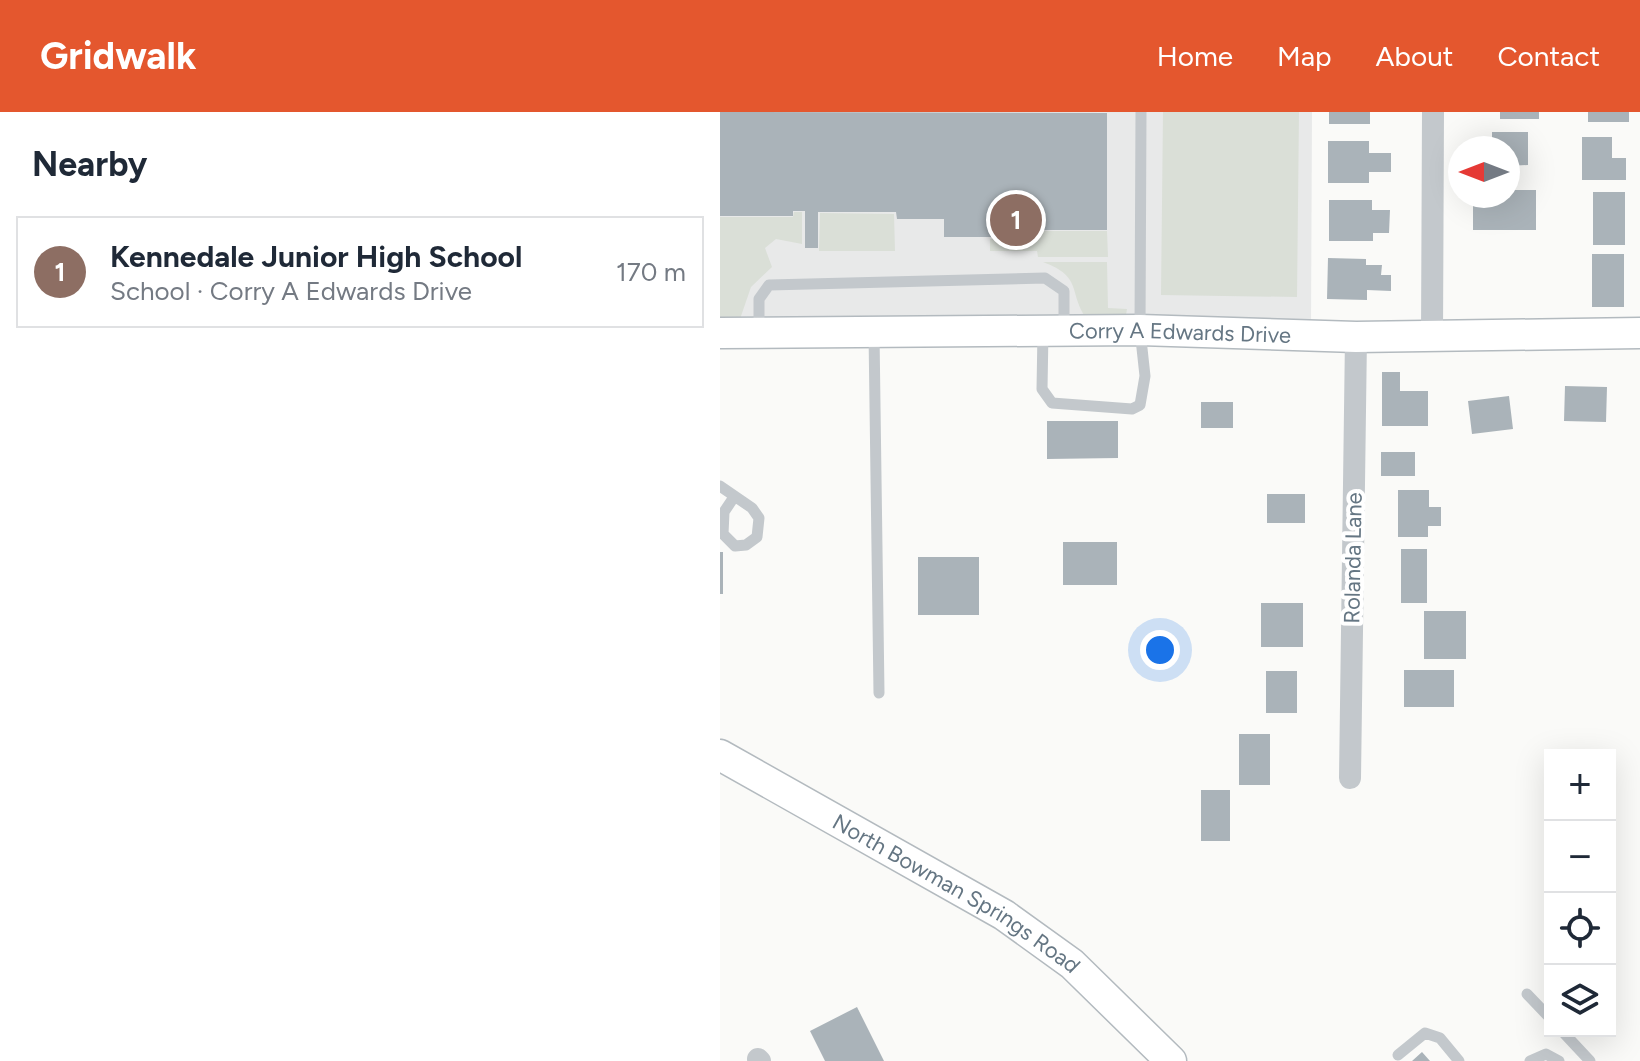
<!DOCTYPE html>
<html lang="en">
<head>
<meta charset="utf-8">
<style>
	:root { --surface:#fff; --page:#f6f6f7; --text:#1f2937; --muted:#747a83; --line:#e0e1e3; --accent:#e4572e }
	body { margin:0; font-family:Figtree,sans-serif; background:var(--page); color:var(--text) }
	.controls { position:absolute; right:24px; bottom:24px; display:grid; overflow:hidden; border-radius:0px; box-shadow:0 8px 32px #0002 }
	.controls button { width:72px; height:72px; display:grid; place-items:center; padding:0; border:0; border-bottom:2px solid var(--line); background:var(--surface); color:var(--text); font:40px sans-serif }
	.compass { position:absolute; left:728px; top:24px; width:72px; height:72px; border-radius:50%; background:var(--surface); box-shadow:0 8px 32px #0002; rotate:270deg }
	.you { position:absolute; left:440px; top:538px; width:28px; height:28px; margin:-20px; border:6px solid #fff; border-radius:50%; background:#1a73e8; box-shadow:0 0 0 12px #1a73e833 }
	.badge { display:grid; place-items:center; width:52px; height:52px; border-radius:50%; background:var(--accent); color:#fff; font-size:26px; font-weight:700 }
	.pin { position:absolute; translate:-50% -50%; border:4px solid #fff; box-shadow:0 2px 8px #0006 }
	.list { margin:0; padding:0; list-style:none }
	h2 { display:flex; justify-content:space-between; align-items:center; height:104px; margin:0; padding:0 32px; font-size:34px }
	h2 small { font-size:26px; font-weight:400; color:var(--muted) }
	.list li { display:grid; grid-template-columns:52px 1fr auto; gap:24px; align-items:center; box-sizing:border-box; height:112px; margin:0 16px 16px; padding:0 16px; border:2px solid var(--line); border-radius:0px }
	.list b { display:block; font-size:30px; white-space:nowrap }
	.list p { margin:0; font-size:26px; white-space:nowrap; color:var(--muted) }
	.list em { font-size:26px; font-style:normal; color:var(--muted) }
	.icon { flex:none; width:44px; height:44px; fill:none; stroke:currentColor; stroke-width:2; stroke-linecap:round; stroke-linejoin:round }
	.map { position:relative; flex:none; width:920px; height:949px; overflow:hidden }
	header { display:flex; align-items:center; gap:48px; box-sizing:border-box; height:112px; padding:0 40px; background:var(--accent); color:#fff }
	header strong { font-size:38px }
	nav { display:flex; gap:44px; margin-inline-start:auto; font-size:28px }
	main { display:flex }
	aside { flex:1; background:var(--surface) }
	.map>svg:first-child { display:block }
	.built { fill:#e8e9e9 }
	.green { fill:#dadfd7 }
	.building { fill:#aab3b9 }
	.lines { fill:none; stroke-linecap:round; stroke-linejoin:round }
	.secondary-casing { stroke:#b3babf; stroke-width:33 }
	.lane { stroke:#c3c8cc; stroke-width:11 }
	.street { stroke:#c3c8cc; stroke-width:22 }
	.secondary { stroke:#fff; stroke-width:30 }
	.labels { text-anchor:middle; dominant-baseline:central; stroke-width:8; stroke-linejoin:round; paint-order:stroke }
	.street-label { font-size:22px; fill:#657683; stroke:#fff }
</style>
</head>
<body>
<header>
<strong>Gridwalk</strong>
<nav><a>Home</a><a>Map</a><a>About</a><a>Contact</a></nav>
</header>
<main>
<aside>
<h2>Nearby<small></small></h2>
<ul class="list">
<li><span class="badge" style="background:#8d6e63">1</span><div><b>Kennedale Junior High School</b><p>School · Corry A Edwards Drive</p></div><em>170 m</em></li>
</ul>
</aside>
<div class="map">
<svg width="920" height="949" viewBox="0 0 920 949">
	<rect width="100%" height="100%" fill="#fafaf8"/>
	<path class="built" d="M 0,0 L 592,0 L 591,216 L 0,215 Z"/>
	<path class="green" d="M 443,0 L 579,0 L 577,185 L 441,183 Z
		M 74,100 L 82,100 L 82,132 L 56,127 L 45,136 L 52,155 L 31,175 L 20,207 L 0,212 L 0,105 L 73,105 Z
		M 100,101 L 174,102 L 175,139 L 99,139 Z
		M 292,119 L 387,119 L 388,145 L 318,145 L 317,139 L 270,139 L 270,127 L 292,127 Z
		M 323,150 L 387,150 L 388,196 L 407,197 L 406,203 L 366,206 C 348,179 363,165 323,150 Z"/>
	<path class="building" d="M 0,0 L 387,1 L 387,118 L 290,118 L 290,125 L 224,125 L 224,107 L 177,107 L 176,100 L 98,100 L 98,136 L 85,136 L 85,99 L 73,99 L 73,104 L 0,104 Z
		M 609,0 L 650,0 L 650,12 L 609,12 Z
		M 780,0 L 819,0 L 819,7 L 780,7 Z
		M 868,0 L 909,0 L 909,10 L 868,10 Z
		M 772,20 L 808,20 L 808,53 L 788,54 L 788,36 L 753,36 L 753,28 L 772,28 Z
		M 862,25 L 892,25 L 892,46 L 906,46 L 906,68 L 862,68 Z
		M 608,29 L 649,29 L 649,41 L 671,41 L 671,60 L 649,60 L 649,71 L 608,71 Z
		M 788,78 L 816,78 L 816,118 L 753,118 L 753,87 L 788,84 Z
		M 873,80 L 905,80 L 905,133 L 873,133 Z
		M 609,88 L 652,88 L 652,98 L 670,98 L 669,121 L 653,121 L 653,129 L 609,129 Z
		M 872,142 L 904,142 L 904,195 L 872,195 Z
		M 608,146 L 646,147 L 646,153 L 662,153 L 661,163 L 671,163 L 671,179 L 647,178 L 647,188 L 607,187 Z
		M 662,260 L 680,260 L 680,279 L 708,279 L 708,314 L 662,314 Z
		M 845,274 L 887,275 L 886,310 L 844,309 Z
		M 789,284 L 793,317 L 752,322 L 748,289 Z
		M 481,290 L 513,290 L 513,316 L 481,316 Z
		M 327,309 L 398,309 L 398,346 L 327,347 Z
		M 661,340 L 695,340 L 695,364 L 661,364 Z
		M 678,378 L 709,378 L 709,395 L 721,395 L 721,414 L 708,414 L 708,425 L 678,425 Z
		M 547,382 L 585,382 L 585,411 L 547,411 Z
		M 343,430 L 397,430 L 397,473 L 343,473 Z
		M 681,437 L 707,437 L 707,491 L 681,491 Z
		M 0,440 L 3,440 L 3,482 L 0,482 Z
		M 198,445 L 259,445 L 259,503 L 198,503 Z
		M 541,491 L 583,491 L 583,535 L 541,535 Z
		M 704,499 L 746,499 L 746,547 L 704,547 Z
		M 684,558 L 734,558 L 734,595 L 684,595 Z
		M 546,559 L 577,559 L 577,601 L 546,601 Z
		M 519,622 L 550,622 L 550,673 L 519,673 Z
		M 481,678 L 510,678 L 510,729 L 481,729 Z
		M 137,895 L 164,949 L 105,949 L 90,919 Z
		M 702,940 L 710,949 L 692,949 Z"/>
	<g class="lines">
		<defs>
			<g id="secondary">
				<path id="s1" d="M 0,221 L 420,218 L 636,225 L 920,221"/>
				<path id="s2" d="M 0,643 L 284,803 L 352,852 L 451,949"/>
			</g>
		</defs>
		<use href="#secondary" class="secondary-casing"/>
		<path class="lane" d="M 323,220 L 322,277 L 332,291 L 412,297 L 420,293 L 425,264 L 420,218 L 421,0
			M 39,221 L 39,187 L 49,173 L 325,166 L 344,179 L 344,215
			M 154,221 L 159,581
			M 0,374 L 32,396 L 39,406 L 37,425 L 26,433 L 15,434 L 3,422 L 4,400 L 14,385
			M 807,882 L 830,906
			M 842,919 L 870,949
			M 678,943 L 705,921 L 720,926 L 739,949
			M 810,949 L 826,942 L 839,949"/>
		<path class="street" d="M 712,224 L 713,0
			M 630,666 L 636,225
			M 38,947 L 40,949"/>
		<use href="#secondary" class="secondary"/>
	</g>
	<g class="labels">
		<g class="street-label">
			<text stroke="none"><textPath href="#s1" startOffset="460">Corry A Edwards Drive</textPath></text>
			<text transform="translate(633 446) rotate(-89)">Rolanda Lane</text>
			<text stroke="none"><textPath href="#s2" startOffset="274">North Bowman Springs Road</textPath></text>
		</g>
	</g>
</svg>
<div class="controls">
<button>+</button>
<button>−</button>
<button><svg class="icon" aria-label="locate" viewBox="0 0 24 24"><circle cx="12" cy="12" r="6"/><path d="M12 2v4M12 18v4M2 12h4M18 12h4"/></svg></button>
<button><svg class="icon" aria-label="layers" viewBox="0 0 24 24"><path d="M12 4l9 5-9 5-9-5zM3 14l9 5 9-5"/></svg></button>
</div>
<svg class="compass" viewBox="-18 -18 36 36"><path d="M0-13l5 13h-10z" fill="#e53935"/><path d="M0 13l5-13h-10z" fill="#747a83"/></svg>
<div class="you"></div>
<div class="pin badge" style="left:296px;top:108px;background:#8d6e63">1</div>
</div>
</main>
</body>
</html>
